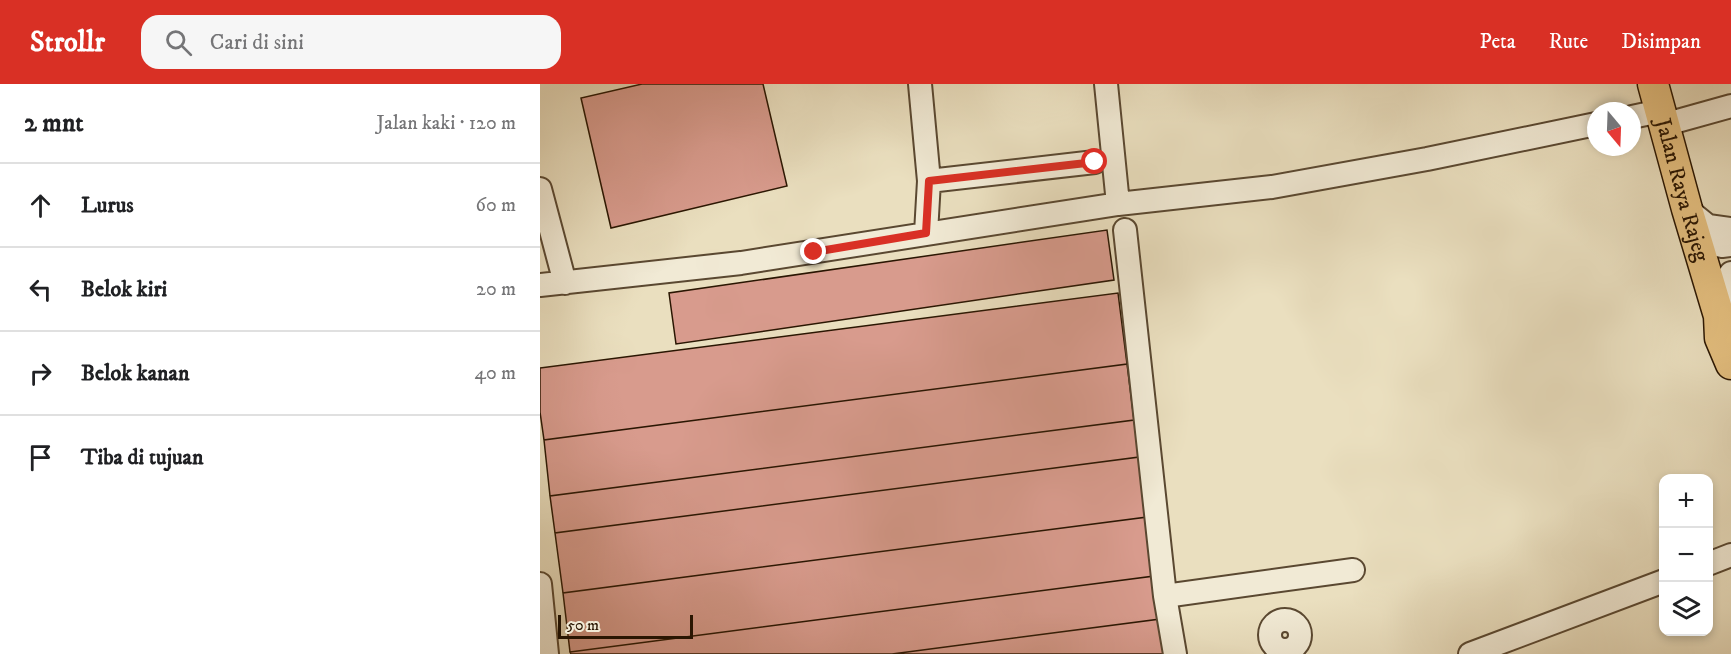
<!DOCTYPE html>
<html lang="id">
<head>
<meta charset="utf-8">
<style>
	:root { --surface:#fff; --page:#f6f6f6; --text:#202124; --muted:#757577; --line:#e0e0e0; --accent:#d93025 }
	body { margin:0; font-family:"IM FELL DW Pica",serif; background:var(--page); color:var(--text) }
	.controls { position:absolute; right:18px; bottom:18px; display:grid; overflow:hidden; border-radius:12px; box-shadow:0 3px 9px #0003 }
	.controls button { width:54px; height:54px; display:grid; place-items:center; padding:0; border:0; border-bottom:2px solid var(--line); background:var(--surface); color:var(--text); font:30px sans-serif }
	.compass { position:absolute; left:1047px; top:18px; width:54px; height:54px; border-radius:50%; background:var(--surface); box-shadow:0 3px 9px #0003; rotate:161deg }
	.scale { position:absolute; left:18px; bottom:15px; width:135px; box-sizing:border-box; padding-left:6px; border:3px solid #2a1602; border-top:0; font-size:16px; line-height:21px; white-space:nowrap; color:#2a1602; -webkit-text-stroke:4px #f1ead5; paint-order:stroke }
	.stop { position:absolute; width:18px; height:18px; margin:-14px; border:4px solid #d93025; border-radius:50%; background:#fff }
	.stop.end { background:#d93025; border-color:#fff; box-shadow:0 2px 6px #0008 }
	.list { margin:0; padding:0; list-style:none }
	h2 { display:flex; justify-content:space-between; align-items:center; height:78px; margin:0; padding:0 24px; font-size:26px }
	h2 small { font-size:20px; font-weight:400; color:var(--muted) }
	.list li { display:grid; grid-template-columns:39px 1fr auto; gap:18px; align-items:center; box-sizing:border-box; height:84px; padding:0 24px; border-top:2px solid var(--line) }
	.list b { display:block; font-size:22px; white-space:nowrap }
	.list em { font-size:20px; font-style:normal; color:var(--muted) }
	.icon { flex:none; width:33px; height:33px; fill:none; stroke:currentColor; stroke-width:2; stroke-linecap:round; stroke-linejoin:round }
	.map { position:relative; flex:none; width:1191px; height:570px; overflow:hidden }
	header { display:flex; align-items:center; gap:36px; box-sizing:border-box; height:84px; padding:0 30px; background:var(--accent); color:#fff }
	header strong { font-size:28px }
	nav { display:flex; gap:33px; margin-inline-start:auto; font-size:21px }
	.search { width:420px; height:54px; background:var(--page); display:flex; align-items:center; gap:15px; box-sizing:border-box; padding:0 21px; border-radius:18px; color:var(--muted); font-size:22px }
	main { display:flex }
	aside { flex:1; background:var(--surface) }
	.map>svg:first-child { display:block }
	.building { fill:#d89b8d; stroke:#2a1602; stroke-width:1.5 }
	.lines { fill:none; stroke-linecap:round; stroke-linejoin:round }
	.minor-casing { stroke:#5a4831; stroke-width:26 }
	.major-casing { stroke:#2a1602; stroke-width:33 }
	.minor { stroke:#f1ead5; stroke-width:22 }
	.major { stroke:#e5c080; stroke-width:30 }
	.route { stroke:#d93025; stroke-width:8 }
	.labels { text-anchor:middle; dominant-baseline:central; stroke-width:5; stroke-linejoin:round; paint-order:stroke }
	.street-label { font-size:22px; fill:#2a1602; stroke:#f1ead5 }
</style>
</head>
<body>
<header>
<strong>Strollr</strong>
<div class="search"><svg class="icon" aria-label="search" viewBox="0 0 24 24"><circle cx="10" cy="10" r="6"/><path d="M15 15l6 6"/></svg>Cari di sini</div>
<nav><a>Peta</a><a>Rute</a><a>Disimpan</a></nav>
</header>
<main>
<aside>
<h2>2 mnt<small>Jalan kaki · 120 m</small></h2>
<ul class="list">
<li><svg class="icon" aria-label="ahead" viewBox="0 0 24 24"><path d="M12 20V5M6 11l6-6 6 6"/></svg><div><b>Lurus</b></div><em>60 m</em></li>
<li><svg class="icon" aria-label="left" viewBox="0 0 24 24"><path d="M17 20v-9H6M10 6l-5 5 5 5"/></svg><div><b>Belok kiri</b></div><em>20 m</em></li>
<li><svg class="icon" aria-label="right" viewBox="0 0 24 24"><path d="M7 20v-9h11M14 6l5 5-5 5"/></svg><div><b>Belok kanan</b></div><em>40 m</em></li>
<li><svg class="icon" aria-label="arrive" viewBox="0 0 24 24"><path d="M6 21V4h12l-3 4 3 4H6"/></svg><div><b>Tiba di tujuan</b></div></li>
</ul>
</aside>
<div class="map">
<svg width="1191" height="570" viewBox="0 0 1191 570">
	<rect width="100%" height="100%" fill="#eadfbf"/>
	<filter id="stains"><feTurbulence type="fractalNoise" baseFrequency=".00333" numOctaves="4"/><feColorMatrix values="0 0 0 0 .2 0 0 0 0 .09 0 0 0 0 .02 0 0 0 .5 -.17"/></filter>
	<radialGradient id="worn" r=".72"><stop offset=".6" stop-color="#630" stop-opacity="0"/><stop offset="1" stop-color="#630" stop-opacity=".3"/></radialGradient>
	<path class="building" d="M 102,0 L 223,0 L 247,102 L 71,144 L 41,14 Z
		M 567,146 L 574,196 L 136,260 L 129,209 Z
		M 578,209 L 587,280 L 4,356 L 0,328 L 0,284 Z
		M 587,280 L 594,336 L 10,412 L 4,356 Z
		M 594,336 L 599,373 L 15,449 L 10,412 Z
		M 599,373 L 607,433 L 23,509 L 15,449 Z
		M 607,433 L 614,492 L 30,568 L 23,509 Z
		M 614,492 L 620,535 L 352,570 L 31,570 L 30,568 Z
		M 620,535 L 624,570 L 352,570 Z"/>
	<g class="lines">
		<defs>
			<path id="minor" d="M 380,0 L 389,97 L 386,149
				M 566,0 L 578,120
				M 1092,33 L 1120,27
				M 1123,41 L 1191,22
				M 389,97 L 555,78
				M 0,105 L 25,199
				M 1147,125 L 1168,142 L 1191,145
				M 585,146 L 625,512 L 635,570
				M 1156,157 L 1182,162 L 1191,161
				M 0,201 L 201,179 L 578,120 L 732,103 L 887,75 L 1056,40
				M 1180,230 L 1186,196 L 1191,189
				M 1168,480 L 1191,471
				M 0,500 L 7,570
				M 625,512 L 813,486
				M730 551a15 15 0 1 1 30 0a15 15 0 1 1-30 0Z
				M 930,570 L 1124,497"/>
			<g id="major">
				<path id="s1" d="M 1113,0 L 1147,125 L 1179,232 L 1180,254 L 1191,280"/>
			</g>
		</defs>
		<use href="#minor" class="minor-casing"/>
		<use href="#major" class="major-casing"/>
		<use href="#minor" class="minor"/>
		<use href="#major" class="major"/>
	</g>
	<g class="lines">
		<path class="route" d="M 274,168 L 386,149 L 389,97 L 555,78"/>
	</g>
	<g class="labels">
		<g class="street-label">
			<text stroke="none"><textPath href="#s1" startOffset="110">Jalan Raya Rajeg</textPath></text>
		</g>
	</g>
	<rect width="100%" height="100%" filter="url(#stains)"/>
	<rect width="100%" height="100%" fill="url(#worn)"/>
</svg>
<div class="controls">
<button>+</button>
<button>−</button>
<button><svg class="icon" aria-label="layers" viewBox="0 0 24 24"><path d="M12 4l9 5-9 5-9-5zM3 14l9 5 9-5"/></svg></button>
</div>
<svg class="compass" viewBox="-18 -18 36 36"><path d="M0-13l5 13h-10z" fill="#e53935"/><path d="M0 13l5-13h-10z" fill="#757577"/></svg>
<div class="scale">50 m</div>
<div class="stop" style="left:555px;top:78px"></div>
<div class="stop end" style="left:274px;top:168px"></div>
</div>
</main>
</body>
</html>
